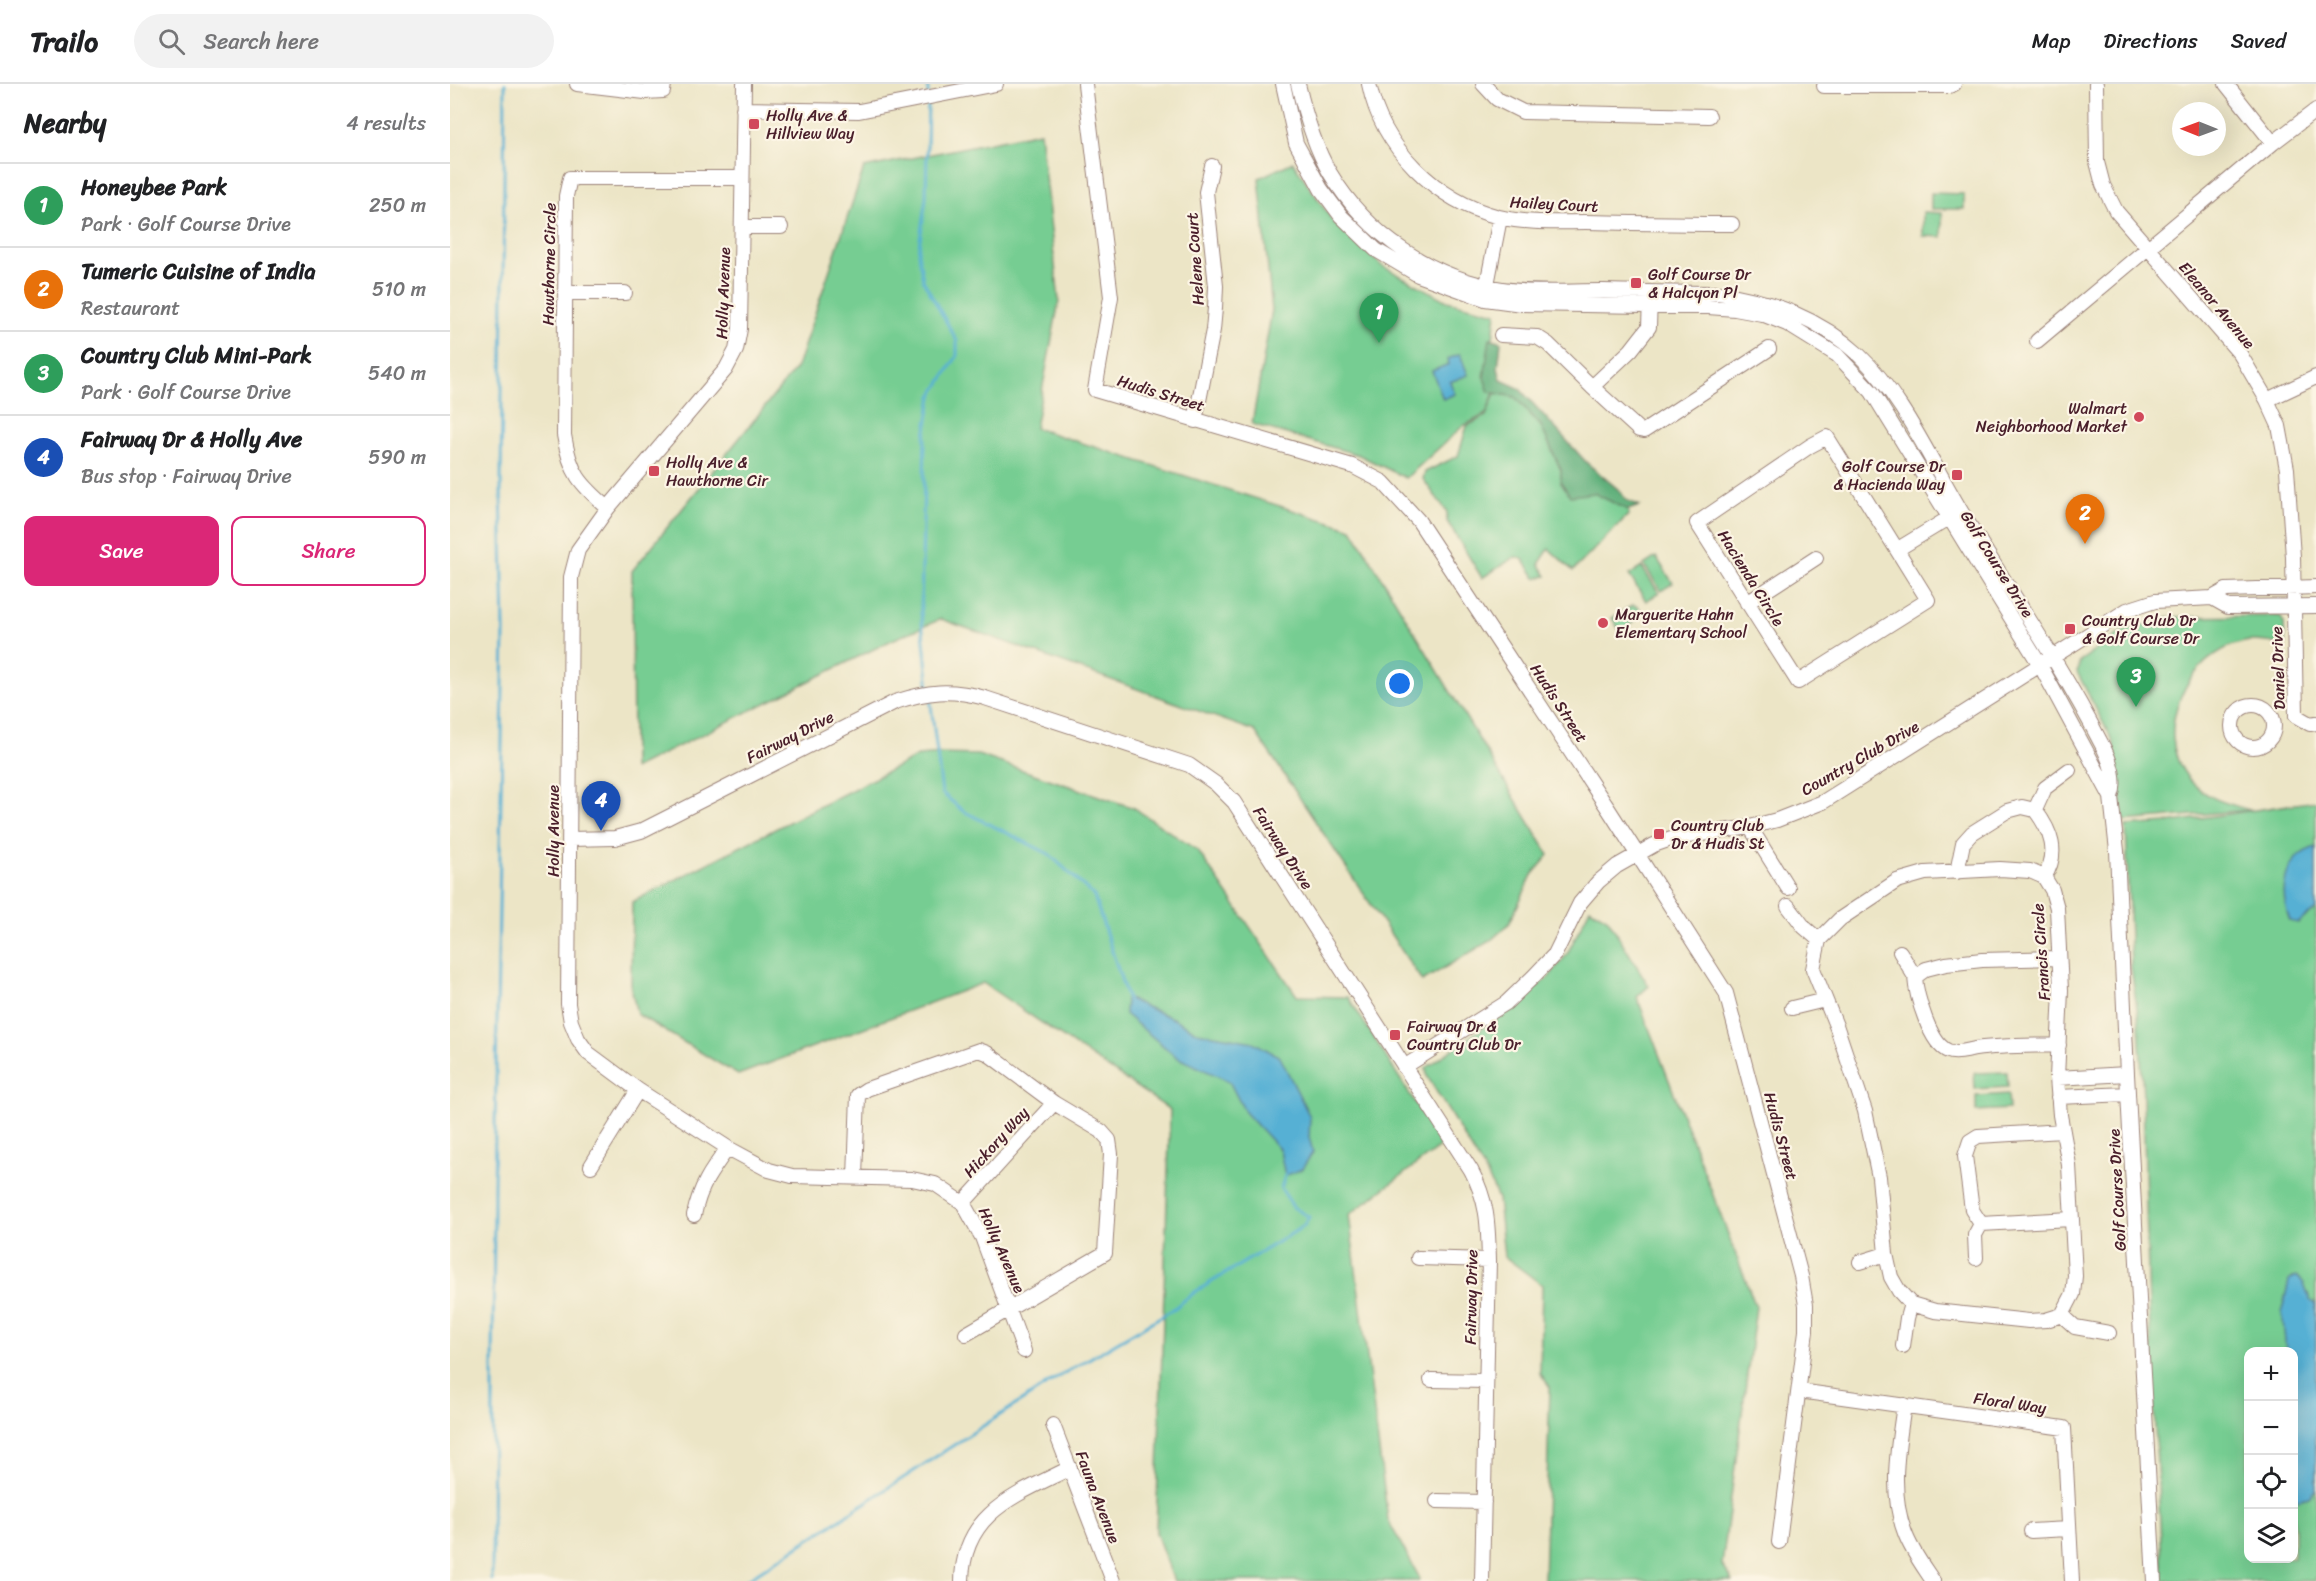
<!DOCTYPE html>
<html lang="en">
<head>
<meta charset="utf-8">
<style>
	:root { --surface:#fff; --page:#f2f2f2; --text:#202124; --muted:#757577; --line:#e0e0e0; --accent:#db2777 }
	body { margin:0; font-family:Sriracha,sans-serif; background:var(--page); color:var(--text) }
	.controls { position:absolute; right:18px; bottom:18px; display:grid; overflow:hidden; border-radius:12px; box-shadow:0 6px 24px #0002 }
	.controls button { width:54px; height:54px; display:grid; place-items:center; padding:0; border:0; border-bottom:2px solid var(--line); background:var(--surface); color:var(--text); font:30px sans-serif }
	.compass { position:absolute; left:1722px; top:18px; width:54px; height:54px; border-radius:50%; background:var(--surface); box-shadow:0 6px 24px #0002; rotate:271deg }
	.you { position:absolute; left:950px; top:600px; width:21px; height:21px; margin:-15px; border:4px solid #fff; border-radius:50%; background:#1a73e8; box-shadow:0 0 0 9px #1a73e833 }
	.badge { display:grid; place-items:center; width:39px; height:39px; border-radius:50%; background:var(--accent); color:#fff; font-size:20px; font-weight:700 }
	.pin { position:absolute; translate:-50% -50px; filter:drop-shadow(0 2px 3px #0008) }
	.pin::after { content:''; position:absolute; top:32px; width:21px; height:18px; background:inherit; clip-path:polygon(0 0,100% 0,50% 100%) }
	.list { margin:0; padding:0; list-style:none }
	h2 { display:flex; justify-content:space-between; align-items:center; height:78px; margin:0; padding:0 24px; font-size:26px }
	h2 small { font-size:20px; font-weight:400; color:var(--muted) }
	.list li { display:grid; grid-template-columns:39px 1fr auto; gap:18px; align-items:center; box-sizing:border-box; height:84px; padding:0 24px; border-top:2px solid var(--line) }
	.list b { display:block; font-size:22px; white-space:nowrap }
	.list p { margin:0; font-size:20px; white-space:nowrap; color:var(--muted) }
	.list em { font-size:20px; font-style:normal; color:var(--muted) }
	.actions { display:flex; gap:12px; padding:18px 24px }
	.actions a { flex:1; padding:14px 0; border:2px solid var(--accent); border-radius:12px; text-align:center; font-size:21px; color:var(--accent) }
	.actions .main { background:var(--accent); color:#fff }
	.icon { flex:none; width:33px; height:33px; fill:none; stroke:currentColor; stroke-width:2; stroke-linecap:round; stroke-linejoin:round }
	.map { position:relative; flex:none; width:1866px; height:1497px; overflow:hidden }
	header { display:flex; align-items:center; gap:36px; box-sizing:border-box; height:84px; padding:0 30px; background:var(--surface); border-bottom:2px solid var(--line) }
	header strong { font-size:28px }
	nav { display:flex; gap:33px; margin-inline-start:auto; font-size:21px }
	.search { width:420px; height:54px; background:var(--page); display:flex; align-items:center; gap:15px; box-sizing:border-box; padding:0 21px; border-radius:33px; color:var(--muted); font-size:22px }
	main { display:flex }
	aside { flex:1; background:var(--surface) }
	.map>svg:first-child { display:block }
	.green { fill:#76cd92; stroke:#60765e; stroke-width:1.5; fill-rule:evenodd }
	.forest { fill:#60b07c; stroke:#556854; stroke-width:1.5 }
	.water { fill:#56b0d4; stroke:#506880; stroke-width:1.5 }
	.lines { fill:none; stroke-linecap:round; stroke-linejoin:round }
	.stream { stroke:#56b0d4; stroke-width:3 }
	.minor-casing { stroke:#9b8278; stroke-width:16 }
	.minor { stroke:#fff; stroke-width:14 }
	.poi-dot { fill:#d1495b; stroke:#fcf5e5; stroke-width:2 }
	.labels { text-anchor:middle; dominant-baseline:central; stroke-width:4.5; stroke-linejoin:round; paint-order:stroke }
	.poi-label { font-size:16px; fill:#4a1f2b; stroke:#fcf5e5; text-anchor:start }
	.street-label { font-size:16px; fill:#4a1f2b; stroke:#fcf5e5 }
</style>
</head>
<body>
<header>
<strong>Trailo</strong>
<div class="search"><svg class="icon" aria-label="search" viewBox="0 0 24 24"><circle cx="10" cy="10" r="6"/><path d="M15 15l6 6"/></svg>Search here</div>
<nav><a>Map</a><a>Directions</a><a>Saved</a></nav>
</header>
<main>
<aside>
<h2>Nearby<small>4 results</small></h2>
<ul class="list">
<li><span class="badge" style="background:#2e9e5b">1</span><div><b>Honeybee Park</b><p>Park · Golf Course Drive</p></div><em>250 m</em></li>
<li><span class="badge" style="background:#e8710a">2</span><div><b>Tumeric Cuisine of India</b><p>Restaurant</p></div><em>510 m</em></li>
<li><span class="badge" style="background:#2e9e5b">3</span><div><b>Country Club Mini-Park</b><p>Park · Golf Course Drive</p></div><em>540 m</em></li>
<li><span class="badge" style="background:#1a4fb4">4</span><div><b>Fairway Dr &amp; Holly Ave</b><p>Bus stop · Fairway Drive</p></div><em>590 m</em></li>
</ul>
<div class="actions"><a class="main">Save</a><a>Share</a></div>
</aside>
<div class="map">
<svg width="1866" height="1497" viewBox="0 0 1866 1497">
	<rect width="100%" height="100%" fill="#fcf5e5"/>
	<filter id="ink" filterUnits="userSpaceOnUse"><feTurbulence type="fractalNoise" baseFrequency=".0167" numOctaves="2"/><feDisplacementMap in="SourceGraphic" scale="12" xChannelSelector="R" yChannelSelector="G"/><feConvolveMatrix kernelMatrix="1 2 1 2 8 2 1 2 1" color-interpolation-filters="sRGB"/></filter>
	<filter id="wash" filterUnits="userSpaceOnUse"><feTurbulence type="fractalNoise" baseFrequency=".008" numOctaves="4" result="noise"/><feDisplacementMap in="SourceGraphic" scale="24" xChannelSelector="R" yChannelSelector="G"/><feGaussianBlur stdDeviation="1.35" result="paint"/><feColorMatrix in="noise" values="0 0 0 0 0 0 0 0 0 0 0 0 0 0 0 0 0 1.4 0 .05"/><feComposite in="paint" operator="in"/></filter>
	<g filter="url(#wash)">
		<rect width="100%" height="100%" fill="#ece5c6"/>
		<path class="green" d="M 590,48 L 609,217 L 585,344 L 902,445 L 1099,771 L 1082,791 L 1059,840 L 1040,857 L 972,897 L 805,647 L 491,535 L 442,556 L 183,685 L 182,487 L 347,283 L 414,84 Z
			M 843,78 L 884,139 L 932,182 L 997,217 L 1046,229 L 1039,288 L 1045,306 L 1036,330 L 1013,342 L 956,394 L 909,371 L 802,340 L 822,226 L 809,94 Z
			M 1481,109 L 1514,110 L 1514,125 L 1481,125 Z
			M 1473,128 L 1492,129 L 1492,153 L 1473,152 Z
			M 1045,309 L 1065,313 L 1091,342 L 1111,386 L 1111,398 L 1144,409 L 1178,426 L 1179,430 L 1123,487 L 1099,465 L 1089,480 L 1097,492 L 1086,494 L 1072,474 L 1065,473 L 1032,494 L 997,437 L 997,428 L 973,395 L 975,388 L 1008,372 L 1017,342 L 1036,332 Z
			M 1206,473 L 1223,499 L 1211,507 L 1194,481 Z
			M 1192,483 L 1209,509 L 1196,517 L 1179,491 Z
			M 1183,521 L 1188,523 L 1194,530 L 1170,547 L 1162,534 Z
			M 1830,532 L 1834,539 L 1835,561 C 1823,559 1806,555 1794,558 C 1737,570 1700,648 1739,695 C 1754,714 1778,720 1800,726 L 1674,737 L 1664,660 L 1627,588 L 1630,577 L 1673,547 L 1718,533 Z
			M 492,670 L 528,671 L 684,724 L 748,767 L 847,912 L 898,913 L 992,1061 L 899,1131 L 938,1436 L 969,1493 L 969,1497 L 724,1497 L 706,1449 L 720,1026 L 533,899 L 288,991 L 187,930 L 181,903 L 182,818 L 468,672 Z
			M 1866,717 L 1866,1497 L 1713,1497 L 1699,1226 L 1693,1013 L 1689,939 L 1681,883 L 1676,742 L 1717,739 ZM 1798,1268 L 1844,1268 L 1844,1474 L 1798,1474 Z
			M 1140,824 L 1158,835 L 1199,902 L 1187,913 L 1306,1223 L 1272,1481 L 1283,1497 L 1094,1497 L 1100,1303 L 1090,1289 L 1092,1201 L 1054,1172 L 1048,1115 L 1038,1092 L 977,992 L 976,984 L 1055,928 L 1099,893 L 1117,870 Z
			M 1557,988 L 1558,1003 L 1525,1005 L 1524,989 Z
			M 1558,1010 L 1559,1025 L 1526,1027 L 1526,1012 Z"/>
		<path class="forest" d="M 1040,254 L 1051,258 L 1048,284 L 1051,296 L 1069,304 L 1137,379 L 1169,406 L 1176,416 L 1190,422 L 1178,426 L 1144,409 L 1120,412 L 1111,398 L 1111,386 L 1091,342 L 1065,313 L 1039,308 L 1034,294 Z"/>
		<path class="water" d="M 1010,270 L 1018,291 L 1000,298 L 1005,310 L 993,315 L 982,287 L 999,280 L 998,275 Z
			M 1866,763 L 1866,825 L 1848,839 L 1840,837 C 1829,808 1832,773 1866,763 Z
			M 676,914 L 724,935 L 747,948 L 803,958 L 830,973 L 860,1033 L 859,1053 L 863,1068 L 852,1085 L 835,1092 L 830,1066 L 795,1028 L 779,997 L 728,974 L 675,930 Z
			M 1846,1192 L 1853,1198 L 1860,1216 L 1866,1220 L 1866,1405 L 1859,1413 L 1848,1416 L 1844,1412 L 1844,1268 L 1836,1267 L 1832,1226 L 1839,1197 Z"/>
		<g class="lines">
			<path class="stream" d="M 478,0 L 478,10
				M 478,16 L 476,114 L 468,169 L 473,196 L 507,257 L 507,272 L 482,312 L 475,352 L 471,528 L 479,606
				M 480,613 L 492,709 L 513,727 L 599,770 L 644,812 L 678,916
				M 42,1497 L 44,1103 L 54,546 L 51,403 L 55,0
				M 295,1497 L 613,1290 L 722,1226 L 745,1208 L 854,1142 L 859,1133 L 843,1123 L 831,1104 L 836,1089"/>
		</g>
	</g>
	<g filter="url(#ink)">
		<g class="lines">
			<defs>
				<path id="minor" d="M 127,0 L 195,8 L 213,7 L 214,0
					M 294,0 L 290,245 L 286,266 L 276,285 L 158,424 L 128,466 L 121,493 L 118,920 L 121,938 L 128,955 L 138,969 L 188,1006 L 278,1064 L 319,1086 L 342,1092 L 462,1095 L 485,1100 L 513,1119 L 532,1153 L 574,1267
					M 635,0 L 661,213 L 645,306 L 902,382 L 933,398 L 968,436 L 1159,726 L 1276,909 L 1351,1192 L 1356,1221 L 1356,1247 L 1329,1458
					M 833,0 L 846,59 L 871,105 L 891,132 L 926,166 L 968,191 L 1035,215 L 1072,220 L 1258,223 L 1285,225 L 1312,230 L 1337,240 L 1387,271 L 1422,308 L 1590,581 L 1661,713 L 1667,767 L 1677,990 L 1704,1497
					M 848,0 C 855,30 864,62 880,89 C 917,151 981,194 1052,205 C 1085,210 1118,207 1151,207 C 1191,208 1230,209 1269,209 C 1322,217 1369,234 1409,271 C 1451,310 1481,377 1511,427 C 1557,503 1609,577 1650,657 C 1659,673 1668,695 1661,713
					M 919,0 C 932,64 986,117 1049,133 C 1077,140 1108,138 1136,138 C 1184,139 1233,140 1282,140
					M 1033,0 L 1047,15 L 1073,28 L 1259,32
					M 1646,0 L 1647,78 L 1653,101 L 1666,127 L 1790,270 L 1817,316 L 1829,342 L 1837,385 L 1843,473 L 1846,632
					M 1776,0 L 1823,59
					M 1374,2 L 1499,2 L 1504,0
					M 293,25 L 409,27 L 546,0
					M 292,143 L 331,143
					M 115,209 L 175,209
					M 1035,211 L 1050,134
					M 1051,251 L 1087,253 L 1098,260 L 1142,303 L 1181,266 L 1199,243 L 1200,214
					M 1587,257 L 1823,59 L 1866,26
					M 1142,303 L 1189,346 L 1194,347 L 1319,265
					M 1817,316 L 1866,293
					M 745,337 L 763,246 L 765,224 L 766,202 L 756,108 L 762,82
					M 1377,353 L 1478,516 L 1348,598 L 1247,439 L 1360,362 Z
					M 158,424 C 130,400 120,389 114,351 L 116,112 L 120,94 L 292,94
					M 1448,465 L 1499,434
					M 1762,514 L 1778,523 L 1866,522
					M 1297,519 L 1366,474
					M1782 642a21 21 0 1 1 42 0a21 21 0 1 1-42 0Z
					M 1846,632 L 1860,640 L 1866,639
					M 1585,726 L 1595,704 L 1619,686
					M 1300,743 L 1338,804
					M 120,755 L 165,754 L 191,747 L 445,618 C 478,607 500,605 535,614 L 739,681 L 766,700 L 784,718 L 1021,1086 C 1038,1118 1038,1140 1039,1176 L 1032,1497
					M 1550,785 L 1580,787 L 1594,793 L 1602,806 L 1607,824 L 1611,906 L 1607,994 L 1610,1031 L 1619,1081 L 1625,1192 L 1623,1210 L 1612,1231 L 1596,1236 L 1579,1237 L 1485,1227 L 1461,1220 L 1449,1207 L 1441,1193 L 1436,1170 L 1429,1093 L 1415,1027 L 1387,944 L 1363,885 L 1369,856 L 1390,835 L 1447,797 L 1475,789 Z
					M 1507,788 L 1513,759 L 1522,749 L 1557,727 L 1572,723 L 1585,726 C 1601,747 1610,769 1594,793
					M 1338,822 L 1354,843 L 1369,856
					M 1450,868 L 1465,893
					M 1608,874 L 1532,876 L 1496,880 L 1476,885 L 1465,893 C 1466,911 1480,960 1498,967 C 1505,970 1517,967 1525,965 C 1553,961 1582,962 1609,961
					M 1342,924 L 1375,916
					M 954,983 L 1056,919 L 1083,893 L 1105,870 L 1130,819 L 1148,798 L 1167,782 L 1204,761 L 1224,754 L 1300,743 L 1327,736 L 1373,718 L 1677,526 L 1705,517 L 1762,514 L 1776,506 L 1866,503
					M 1607,994 L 1677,990
					M 1608,1013 L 1678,1010
					M 141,1082 L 188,1006
					M 405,1093 L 408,1011 L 417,1005 L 529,966 L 537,969 L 604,1019 L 651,1047 L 659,1056 L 661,1070 L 655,1169 L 516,1250
					M 513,1119 L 604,1019
					M 244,1131 C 250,1102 261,1087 278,1064
					M 1531,1140 L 1522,1126 L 1515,1072 L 1520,1057 L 1528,1052 L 1613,1047
					M 1531,1140 L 1621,1135
					M 968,1174 L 1039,1176
					M 1526,1174 L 1525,1151 L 1531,1140
					M 1410,1178 L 1436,1170
					M 1612,1231 L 1625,1243 L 1659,1249
					M 1453,1262 L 1457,1234 L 1461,1220
					M 981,1296 L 1036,1297
					M 1349,1307 L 1614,1344 L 1622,1497
					M 1454,1321 C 1448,1363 1439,1408 1455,1449 C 1461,1466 1473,1482 1483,1497
					M 603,1341 L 663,1497
					M 987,1417 L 1034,1418
					M 1581,1447 L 1618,1445
					M 512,1497 C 513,1428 567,1411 620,1384"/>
			</defs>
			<use href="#minor" class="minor-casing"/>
			<use href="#minor" class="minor"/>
		</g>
	</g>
	<g class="poi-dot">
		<rect x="298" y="34" width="12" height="12" rx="3"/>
		<rect x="1180" y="193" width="12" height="12" rx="3"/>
		<circle cx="1689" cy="333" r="6"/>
		<rect x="198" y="381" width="12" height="12" rx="3"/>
		<rect x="1501" y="385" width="12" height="12" rx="3"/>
		<circle cx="1153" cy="539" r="6"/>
		<rect x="1614" y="539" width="12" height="12" rx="3"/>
		<rect x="1203" y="744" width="12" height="12" rx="3"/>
		<rect x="939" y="945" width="12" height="12" rx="3"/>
	</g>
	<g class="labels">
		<g class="poi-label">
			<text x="316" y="31">Holly Ave &amp;<tspan x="316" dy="18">Hillview Way</tspan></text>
			<text x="1198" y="190">Golf Course Dr<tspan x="1198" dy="18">&amp; Halcyon Pl</tspan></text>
			<text x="1677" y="324" text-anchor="end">Walmart<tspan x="1677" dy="18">Neighborhood Market</tspan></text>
			<text x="216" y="378">Holly Ave &amp;<tspan x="216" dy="18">Hawthorne Cir</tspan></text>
			<text x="1495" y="382" text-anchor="end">Golf Course Dr<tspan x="1495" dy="18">&amp; Hacienda Way</tspan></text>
			<text x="1165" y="530">Marguerite Hahn<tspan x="1165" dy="18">Elementary School</tspan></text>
			<text x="1632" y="536">Country Club Dr<tspan x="1632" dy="18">&amp; Golf Course Dr</tspan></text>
			<text x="1221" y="741">Country Club<tspan x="1221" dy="18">Dr &amp; Hudis St</tspan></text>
			<text x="957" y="942">Fairway Dr &amp;<tspan x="957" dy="18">Country Club Dr</tspan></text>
		</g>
		<g class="street-label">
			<text transform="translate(1104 120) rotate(3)">Hailey Court</text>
			<text transform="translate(745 175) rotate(-94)">Helene Court</text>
			<text transform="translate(99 180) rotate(-89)">Hawthorne Circle</text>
			<text transform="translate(273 209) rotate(-88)">Holly Avenue</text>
			<text transform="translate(1767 221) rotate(50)">Eleanor Avenue</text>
			<text transform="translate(711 309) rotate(17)">Hudis Street</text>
			<text transform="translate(1547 480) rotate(58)">Golf Course Drive</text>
			<text transform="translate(1301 494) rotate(58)">Hacienda Circle</text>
			<text transform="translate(1828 584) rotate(-92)">Daniel Drive</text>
			<text transform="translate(1109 619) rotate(57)">Hudis Street</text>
			<text transform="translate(340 653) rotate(-27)">Fairway Drive</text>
			<text transform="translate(1410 674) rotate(-30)">Country Club Drive</text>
			<text transform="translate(103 747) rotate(-90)">Holly Avenue</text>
			<text transform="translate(833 764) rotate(57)">Fairway Drive</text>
			<text transform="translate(1591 868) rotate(-94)">Francis Circle</text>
			<text transform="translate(1331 1052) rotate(75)">Hudis Street</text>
			<text transform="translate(546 1058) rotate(-48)">Hickory Way</text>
			<text transform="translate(1667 1106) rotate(-93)">Golf Course Drive</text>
			<text transform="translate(552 1166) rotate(66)">Holly Avenue</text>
			<text transform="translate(1021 1213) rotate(-89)">Fairway Drive</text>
			<text transform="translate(1560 1319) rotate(8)">Floral Way</text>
			<text transform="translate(648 1413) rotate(69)">Fauna Avenue</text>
		</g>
	</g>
</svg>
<div class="controls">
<button>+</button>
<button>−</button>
<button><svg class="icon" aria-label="locate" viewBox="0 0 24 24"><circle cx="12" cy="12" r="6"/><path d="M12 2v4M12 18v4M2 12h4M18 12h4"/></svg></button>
<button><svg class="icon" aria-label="layers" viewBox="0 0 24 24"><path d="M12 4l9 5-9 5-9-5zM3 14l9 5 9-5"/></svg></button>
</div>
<svg class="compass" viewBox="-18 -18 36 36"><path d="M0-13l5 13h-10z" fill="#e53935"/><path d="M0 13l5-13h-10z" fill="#757577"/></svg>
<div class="you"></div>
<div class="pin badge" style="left:929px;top:259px;background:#2e9e5b">1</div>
<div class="pin badge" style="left:1635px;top:460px;background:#e8710a">2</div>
<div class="pin badge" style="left:1686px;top:623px;background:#2e9e5b">3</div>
<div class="pin badge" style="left:151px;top:747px;background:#1a4fb4">4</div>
</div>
</main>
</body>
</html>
